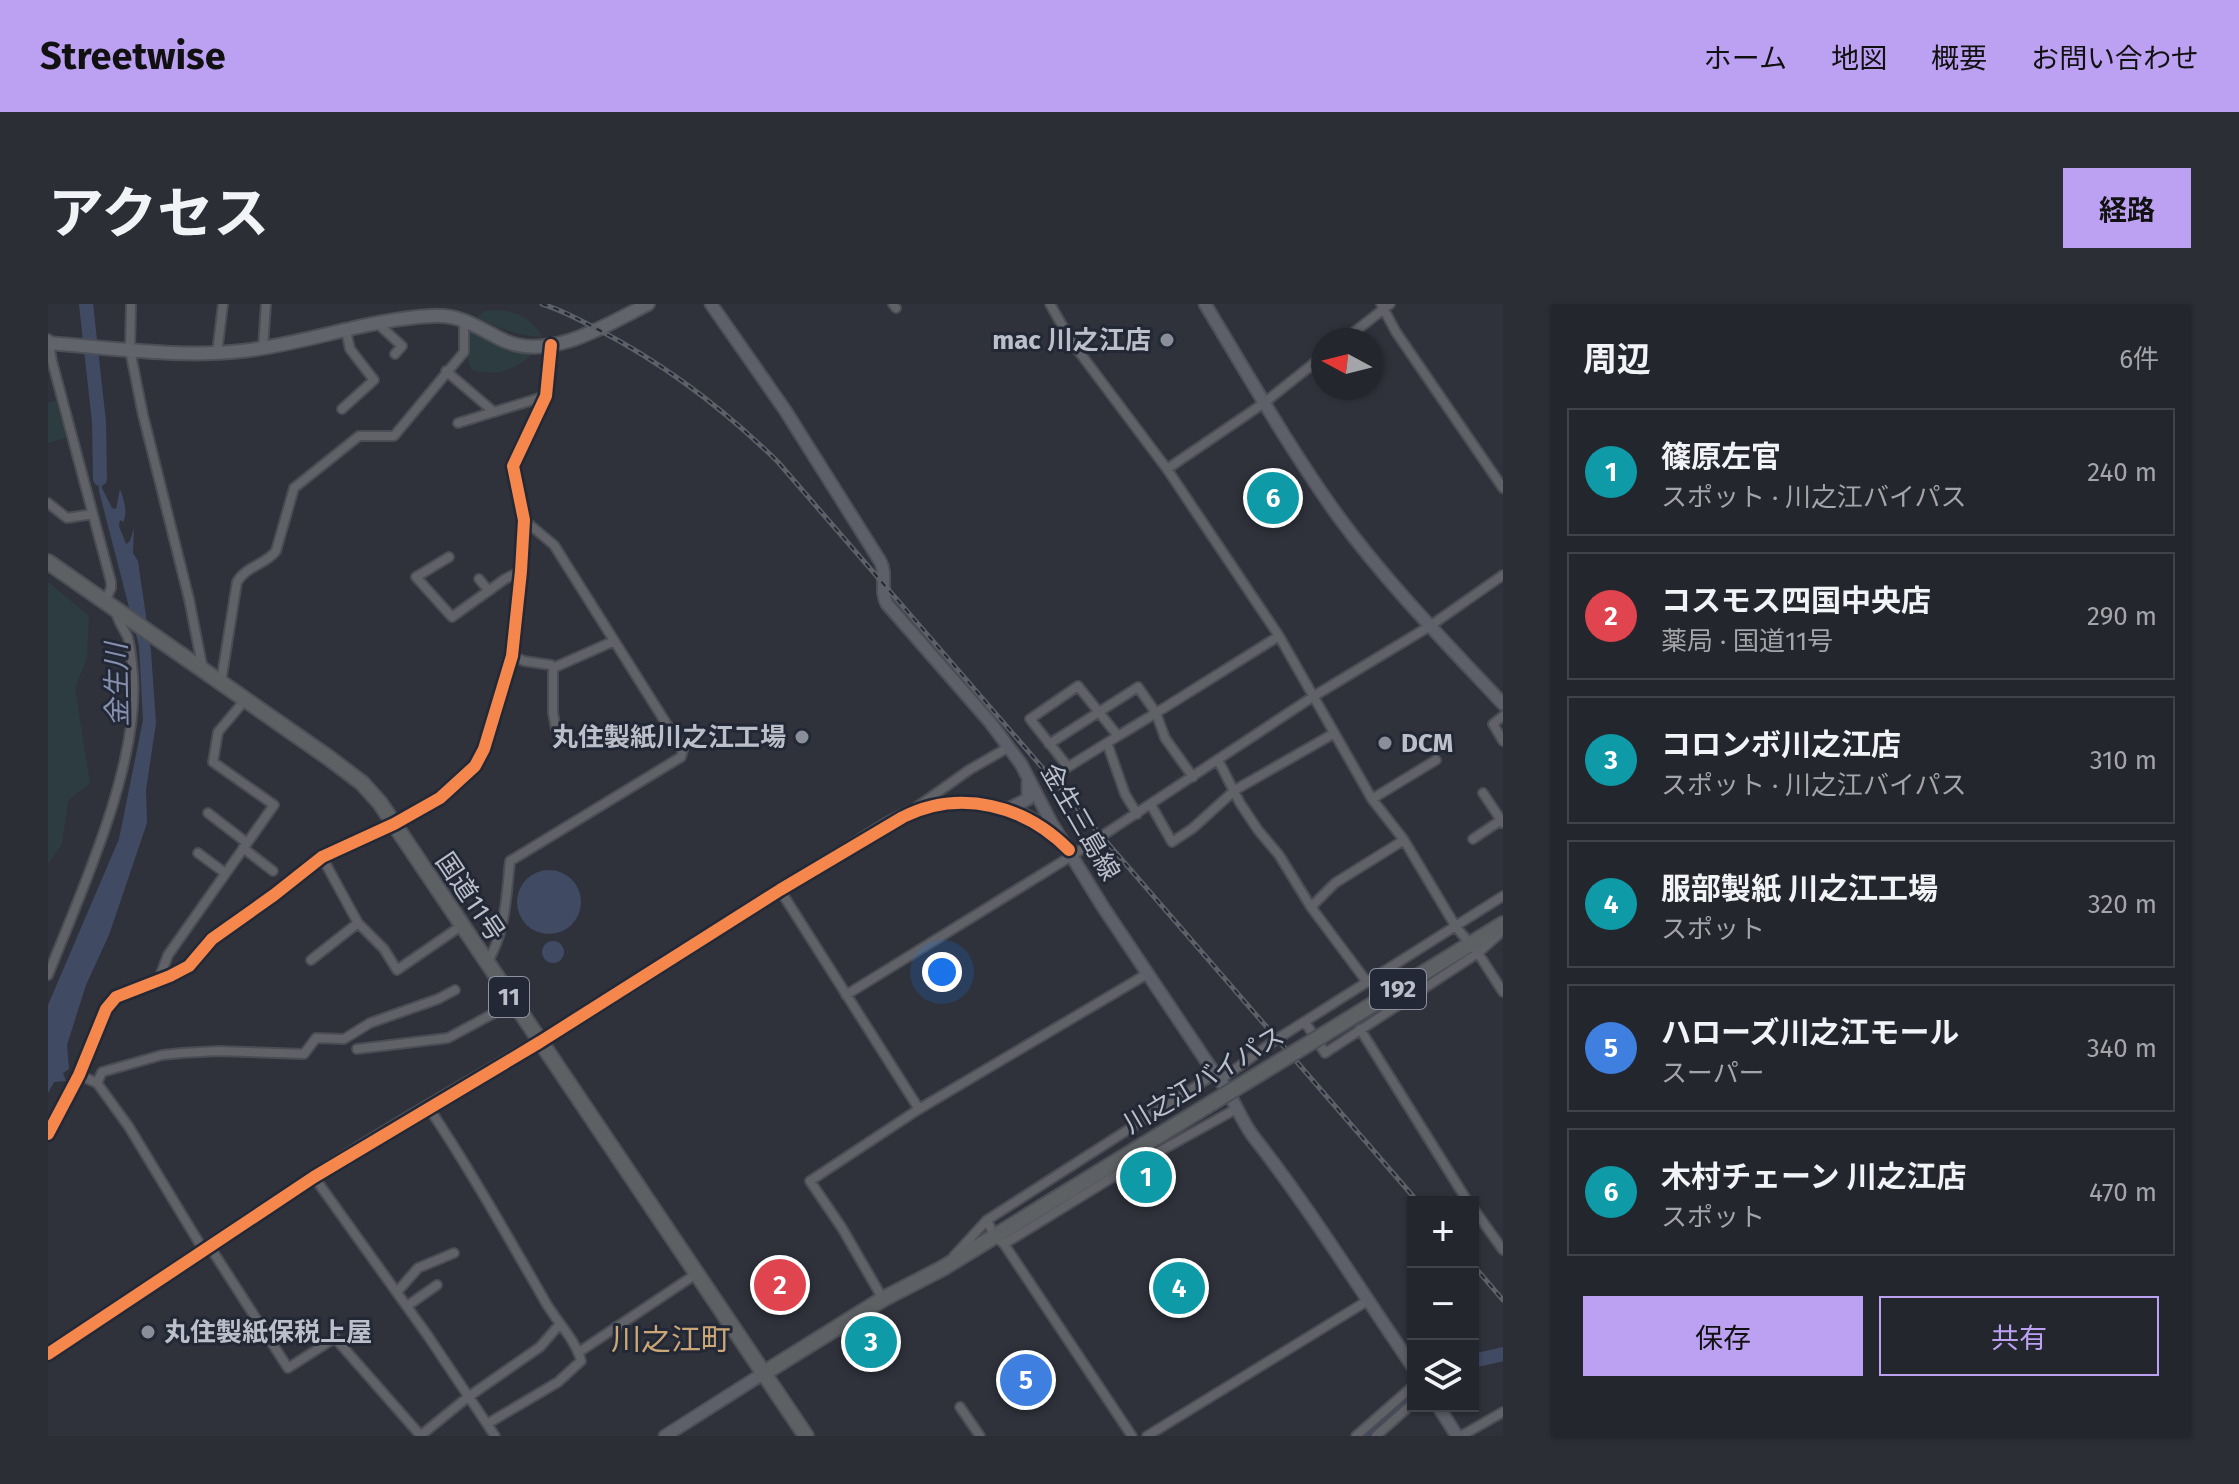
<!DOCTYPE html>
<html lang="ja">
<head>
<meta charset="utf-8">
<style>
	:root { --surface:#23262c; --page:#2b2e34; --text:#f1f3f6; --muted:#a3a5a9; --line:#404348; --accent:#bca0f2 }
	body { margin:0; font-family:"Fira Sans","Noto Sans JP",sans-serif; background:var(--page); color:var(--text) }
	.controls { position:absolute; right:24px; bottom:24px; display:grid; overflow:hidden; border-radius:0px; box-shadow:0 2px 6px #0004 }
	.controls button { width:72px; height:72px; display:grid; place-items:center; padding:0; border:0; border-bottom:2px solid var(--line); background:var(--surface); color:var(--text); font:40px sans-serif }
	.compass { position:absolute; left:1263px; top:24px; width:72px; height:72px; border-radius:50%; background:var(--surface); box-shadow:0 2px 6px #0004; rotate:277deg }
	.you { position:absolute; left:894px; top:668px; width:28px; height:28px; margin:-20px; border:6px solid #fff; border-radius:50%; background:#1a73e8; box-shadow:0 0 0 12px #1a73e833 }
	.badge { display:grid; place-items:center; width:52px; height:52px; border-radius:50%; background:var(--accent); color:#fff; font-size:26px; font-weight:700 }
	.pin { position:absolute; translate:-50% -50%; border:4px solid #fff; box-shadow:0 2px 8px #0006 }
	.list { margin:0; padding:0; list-style:none }
	h2 { display:flex; justify-content:space-between; align-items:center; height:104px; margin:0; padding:0 32px; font-size:34px }
	h2 small { font-size:26px; font-weight:400; color:var(--muted) }
	.list li { display:grid; grid-template-columns:52px 1fr auto; gap:24px; align-items:center; box-sizing:border-box; height:128px; margin:0 16px 16px; padding:0 16px; border:2px solid var(--line); border-radius:0px }
	.list b { display:block; font-size:30px; white-space:nowrap }
	.list p { margin:0; font-size:26px; white-space:nowrap; color:var(--muted) }
	.list em { font-size:26px; font-style:normal; color:var(--muted) }
	.actions { display:flex; gap:16px; padding:24px 32px }
	.actions a { flex:1; padding:18px 0; border:2px solid var(--accent); border-radius:0px; text-align:center; font-size:28px; color:var(--accent) }
	.actions .main { background:var(--accent); color:#111 }
	.icon { flex:none; width:44px; height:44px; fill:none; stroke:currentColor; stroke-width:2; stroke-linecap:round; stroke-linejoin:round }
	.map { position:relative; flex:none; width:1455px; height:1132px; overflow:hidden; border-radius:0px }
	header { display:flex; align-items:center; gap:48px; box-sizing:border-box; height:112px; padding:0 40px; background:var(--accent); color:#111 }
	header strong { font-size:38px }
	nav { display:flex; gap:44px; margin-inline-start:auto; font-size:28px }
	.intro { display:flex; align-items:center; justify-content:space-between; box-sizing:border-box; height:192px; padding:0 48px }
	h1 { margin:0; font-size:56px }
	.button { padding:20px 36px; border-radius:0px; background:var(--accent); color:#111; font-size:28px; font-weight:700 }
	main { display:flex; gap:48px; padding:0 48px }
	aside { flex:1; background:var(--surface); border-radius:0px; box-shadow:0 2px 6px #0004 }
	.map>svg:first-child { display:block }
	.green { fill:#2d3c41 }
	.water { fill:#404a63 }
	.lines { fill:none; stroke-linecap:round; stroke-linejoin:round }
	.river { stroke:#404a63; stroke-width:14 }
	.street-casing { stroke:#4b4d54; stroke-width:12 }
	.secondary-casing { stroke:#4d4f57; stroke-width:15 }
	.primary-casing { stroke:#4d4f57; stroke-width:16 }
	.highway-casing { stroke:#4c4f57; stroke-width:18 }
	.street { stroke:#606268; stroke-width:8 }
	.secondary { stroke:#5d6068; stroke-width:11 }
	.primary { stroke:#61646b; stroke-width:12 }
	.highway { stroke:#5e6163; stroke-width:14 }
	.rail-casing { stroke:#5e6067; stroke-width:5 }
	.rail { stroke:#232836; stroke-width:2; stroke-dasharray:6; stroke-linecap:butt }
	.highway-bridge-casing { stroke:#4c4f57; stroke-width:18; stroke-linecap:butt }
	.highway-bridge { stroke:#5e6163; stroke-width:14 }
	.cycleway-casing { stroke:#232836; stroke-width:17 }
	.cycleway { stroke:#f5874c; stroke-width:12 }
	.poi-dot { fill:#8a8e98; stroke:#232836; stroke-width:3 }
	.labels { text-anchor:middle; dominant-baseline:central; stroke-width:6; stroke-linejoin:round; paint-order:stroke }
	.shield { fill:#232836; stroke:#8d929e; stroke-width:2 }
	.shield-label { font-size:24px; font-weight:bold; fill:#bbbfca }
	.poi-label { font-size:26px; font-weight:bold; fill:#bbbfca; stroke:#232836; text-anchor:end }
	.street-label { font-size:26px; fill:#bbbfca; stroke:#232836 }
	.water-label { font-size:28px; font-style:italic; fill:#8691ae; stroke:#232836 }
	.quarter-label { font-size:30px; fill:#cba776; stroke:#232836 }
</style>
</head>
<body>
<header>
<strong>Streetwise</strong>
<nav><a>ホーム</a><a>地図</a><a>概要</a><a>お問い合わせ</a></nav>
</header>
<div class="intro"><h1>アクセス</h1><a class="button">経路</a></div>
<main>
<div class="map">
<svg width="1455" height="1132" viewBox="0 0 1455 1132">
	<rect width="100%" height="100%" fill="#2f323b"/>
	<path class="green" d="M 451,6 C 470,8 485,15 494,33 C 470,31 450,25 429,13 L 437,7 Z
		M 420,23 L 452,43 L 486,49 C 467,66 447,74 423,65 L 418,50 Z
		M 8,97 L 18,134 L 0,139 L 0,99 Z
		M 0,278 L 41,312 L 39,354 L 27,384 L 42,479 L 20,497 L 14,540 L 0,560 Z"/>
	<path class="water" d="M 48,134 L 54,184 L 64,204 L 68,205 L 72,185 C 76,195 80,209 75,218 L 72,216 L 71,222 L 78,240 L 82,237 L 86,224 L 85,249 L 90,257 L 103,347 L 108,419 L 98,486 L 99,519 L 61,631 L 38,681 L 19,741 L 21,765 L 15,769 L 18,777 L 6,778 L 0,789 L 0,701 L 71,535 L 95,416 L 91,342 L 51,187 Z
		M469 598a32 32 0 1 1 64 0a32 32 0 1 1-64 0Z
		M494 648a11 11 0 1 1 22 0a11 11 0 1 1-22 0Z"/>
	<g class="lines">
		<path class="river" d="M 38,0 L 51,118 L 52,175
			M 1425,1057 L 1455,1050
			M 1321,1132 L 1365,1093"/>
		<defs>
			<path id="street" d="M 83,0 L 82,46 L 95,111 L 141,295 L 155,366
				M 845,0 L 848,4
				M 1002,0 L 1023,37 L 1119,165 L 1231,332 L 1324,495 L 1356,536 L 1408,623 L 1430,649 L 1455,688
				M 1333,0 L 1348,28 L 1455,184
				M 329,19 L 354,42 L 347,50
				M 0,35 L 4,57 L 63,278 L 63,284 L 57,298
				M 1296,36 L 1342,0
				M 215,44 L 218,0
				M 169,49 L 175,0
				M 398,67 L 446,108
				M 294,105 L 326,76 L 302,45 L 298,26
				M 410,119 L 498,92
				M 1119,165 L 1216,99 L 1275,52
				M 0,199 L 19,214 L 45,210
				M 401,253 L 368,273 L 404,313 L 457,275 L 473,267
				M 431,275 L 441,287
				M 464,352 L 476,357 L 503,361 L 505,364
				M 173,378 L 189,278 C 198,262 217,261 228,247 L 246,184 L 311,132 L 346,132 L 416,48 L 416,16
				M 1030,382 L 1070,432 L 1020,463 L 982,415 Z
				M 1455,412 L 1445,420 L 1455,437
				M 508,425 L 505,409 L 505,364 L 566,337
				M 1059,439 L 1077,490 L 1089,510
				M 1001,440 L 1090,383 L 1108,409 L 1070,432
				M 1170,456 L 1192,499 L 1210,526 L 1231,551 L 1263,603
				M 1145,473 L 1117,434 L 1108,409 L 1231,332
				M 1435,489 L 1455,519
				M 1324,495 L 1388,456
				M 1103,501 L 1124,538 L 1145,524 L 1187,486 L 1285,430
				M 869,503 L 921,466 L 961,443
				M 160,509 L 199,539
				M 1425,535 L 1453,516
				M 195,544 L 225,567
				M 150,549 L 177,569
				M 274,553 L 310,619 L 336,645 L 349,666 L 413,622
				M 732,586 L 871,805
				M 263,656 L 310,619
				M 439,659 C 458,627 458,594 462,557 L 633,453 L 635,446 L 506,241 L 476,216
				M 0,671 C 33,588 92,460 85,371 C 84,359 83,345 80,334 C 76,324 69,318 68,306
				M 111,675 L 120,651 L 226,501 L 165,458 L 170,428 L 197,396
				M 1319,678 L 1263,603 L 1287,579 L 1356,536
				M 798,691 L 1025,551 L 1266,392 L 1382,322 L 1455,271
				M 1257,718 L 1277,749 L 1430,649 L 1450,631 L 1454,624
				M 1312,725 L 1420,898
				M 309,745 L 400,734 L 465,699
				M 1167,770 L 939,916 L 946,931 L 956,940 L 1065,873 L 1188,805
				M 31,771 L 49,779 L 81,823 L 156,947
				M 1172,776 L 1229,735 L 1455,592
				M 49,779 L 54,768 L 114,751 L 134,749 L 170,747 L 256,750 L 268,734 L 296,735 L 322,719 L 390,695 L 407,686
				M 0,830 L 31,771 L 58,705 L 68,693 L 122,672 L 141,662 L 164,635 L 226,591 L 274,553 L 346,520 L 392,494 L 427,462 L 436,445 L 464,352 L 473,267 L 476,216 L 465,162 L 498,92 L 503,41
				M 266,873 L 380,1032 L 439,1120 L 510,1078 L 533,1057 C 528,1036 509,1018 498,999 C 460,933 423,867 381,804
				M 1425,904 L 1455,946
				M 956,940 L 1084,1132
				M 162,943 L 240,1064 L 287,1034 L 373,1132
				M 906,952 L 939,916
				M 349,988 L 370,964 L 406,949
				M 835,995 L 794,924 L 762,877 L 871,805 L 1099,670
				M 359,1002 L 389,981
				M 531,1048 L 648,970
				M 912,1103 L 932,1132
				M 439,1120 L 447,1132
				M 372,1132 L 420,1093 L 492,1043 L 511,1021
				M 1099,1132 L 1319,997
				M 1308,1132 L 1365,1082
				M 1328,1132 L 1365,1099
				M 1413,1132 L 1455,1108"/>
			<path id="secondary" d="M 663,0 L 737,106 L 832,257 C 840,271 831,286 839,300 L 942,418 L 973,460 L 1004,520 L 1055,603 L 1167,770 C 1184,788 1190,812 1205,832 C 1263,906 1312,986 1365,1063
				M 1157,0 C 1200,71 1241,144 1290,212 C 1339,279 1398,339 1455,400
				M 960,505 L 980,495 L 980,478
				M 0,1050 C 109,978 217,902 329,833 C 413,781 500,735 584,681 C 652,638 719,594 788,552 C 815,536 843,513 873,505 C 918,492 976,499 1009,534
				M 1390,1102 L 1409,1132
				M 617,1132 L 716,1069"/>
			<path id="primary" d="M 0,39 C 64,44 130,54 194,47 C 258,40 319,15 384,12 C 414,10 431,25 457,37 C 503,57 560,20 600,0"/>
			<path id="highway" d="M 0,258 L 281,454 L 314,479 L 332,499 L 758,1132
				M 1275,731 L 1455,620
				M 716,1069 L 835,995 L 895,964 L 1167,797"/>
		</defs>
		<use href="#street" class="street-casing"/>
		<use href="#secondary" class="secondary-casing"/>
		<use href="#primary" class="primary-casing"/>
		<use href="#highway" class="highway-casing"/>
		<use href="#street" class="street"/>
		<use href="#secondary" class="secondary"/>
		<use href="#primary" class="primary"/>
		<use href="#highway" class="highway"/>
		<defs>
			<path id="rail" d="M 494,0 C 514,6 532,16 551,26 C 618,61 676,105 730,158 L 1370,898
				M 1425,961 L 1455,996"/>
		</defs>
		<use href="#rail" class="rail-casing"/>
		<use href="#rail" class="rail"/>
		<defs>
			<path id="highway-bridge" d="M 1167,797 L 1275,731"/>
		</defs>
		<use href="#highway-bridge" class="highway-bridge-casing"/>
		<use href="#highway-bridge" class="highway-bridge"/>
		<defs>
			<path id="cycleway" d="M 0,830 L 31,771 L 58,705 L 68,693 L 122,672 L 141,662 L 164,635 L 226,591 L 274,553 L 346,520 L 392,494 L 427,462 L 436,445 L 464,352 L 473,267 L 476,216 L 465,162 L 498,92 L 503,41
				M 0,1050 L 266,873 L 492,738 L 732,586 L 855,513 C 913,484 978,502 1021,546"/>
		</defs>
		<use href="#cycleway" class="cycleway-casing"/>
		<use href="#cycleway" class="cycleway"/>
	</g>
	<g class="poi-dot">
		<circle cx="1119" cy="36" r="8"/>
		<circle cx="754" cy="433" r="8"/>
		<circle cx="1337" cy="439" r="8"/>
		<circle cx="100" cy="1028" r="8"/>
	</g>
	<g class="labels">
		<g class="shield">
			<rect x="1322" y="665" width="56" height="40" rx="6"/>
			<rect x="441" y="673" width="40" height="40" rx="6"/>
		</g>
		<g class="shield-label">
			<text x="1350" y="685">192</text>
			<text x="461" y="693">11</text>
		</g>
		<g class="poi-label">
			<text x="1103" y="36">mac 川之江店</text>
			<text x="738" y="433">丸住製紙川之江工場</text>
			<text x="1353" y="439" text-anchor="start">DCM</text>
			<text x="116" y="1028" text-anchor="start">丸住製紙保税上屋</text>
		</g>
		<g class="street-label">
			<text transform="translate(1032 518) rotate(60)">金生三島線</text>
			<text transform="translate(422 593) rotate(56)">国道11号</text>
			<text transform="translate(1156 776) rotate(-31)">川之江バイパス</text>
		</g>
		<g class="water-label">
			<text transform="translate(69 381) rotate(-91)">金生川</text>
		</g>
		<g class="quarter-label">
			<text x="623" y="1036">川之江町</text>
		</g>
	</g>
</svg>
<div class="controls">
<button>+</button>
<button>−</button>
<button><svg class="icon" aria-label="layers" viewBox="0 0 24 24"><path d="M12 4l9 5-9 5-9-5zM3 14l9 5 9-5"/></svg></button>
</div>
<svg class="compass" viewBox="-18 -18 36 36"><path d="M0-13l5 13h-10z" fill="#e53935"/><path d="M0 13l5-13h-10z" fill="#a3a5a9"/></svg>
<div class="you"></div>
<div class="pin badge" style="left:1098px;top:873px;background:#0f9aa8">1</div>
<div class="pin badge" style="left:732px;top:981px;background:#e0444e">2</div>
<div class="pin badge" style="left:823px;top:1038px;background:#0f9aa8">3</div>
<div class="pin badge" style="left:1131px;top:984px;background:#0f9aa8">4</div>
<div class="pin badge" style="left:978px;top:1076px;background:#3f7fe0">5</div>
<div class="pin badge" style="left:1225px;top:194px;background:#0f9aa8">6</div>
</div>
<aside>
<h2>周辺<small>6件</small></h2>
<ul class="list">
<li><span class="badge" style="background:#0f9aa8">1</span><div><b>篠原左官</b><p>スポット · 川之江バイパス</p></div><em>240 m</em></li>
<li><span class="badge" style="background:#e0444e">2</span><div><b>コスモス四国中央店</b><p>薬局 · 国道11号</p></div><em>290 m</em></li>
<li><span class="badge" style="background:#0f9aa8">3</span><div><b>コロンボ川之江店</b><p>スポット · 川之江バイパス</p></div><em>310 m</em></li>
<li><span class="badge" style="background:#0f9aa8">4</span><div><b>服部製紙 川之江工場</b><p>スポット</p></div><em>320 m</em></li>
<li><span class="badge" style="background:#3f7fe0">5</span><div><b>ハローズ川之江モール</b><p>スーパー</p></div><em>340 m</em></li>
<li><span class="badge" style="background:#0f9aa8">6</span><div><b>木村チェーン 川之江店</b><p>スポット</p></div><em>470 m</em></li>
</ul>
<div class="actions"><a class="main">保存</a><a>共有</a></div>
</aside>
</main>
</body>
</html>
